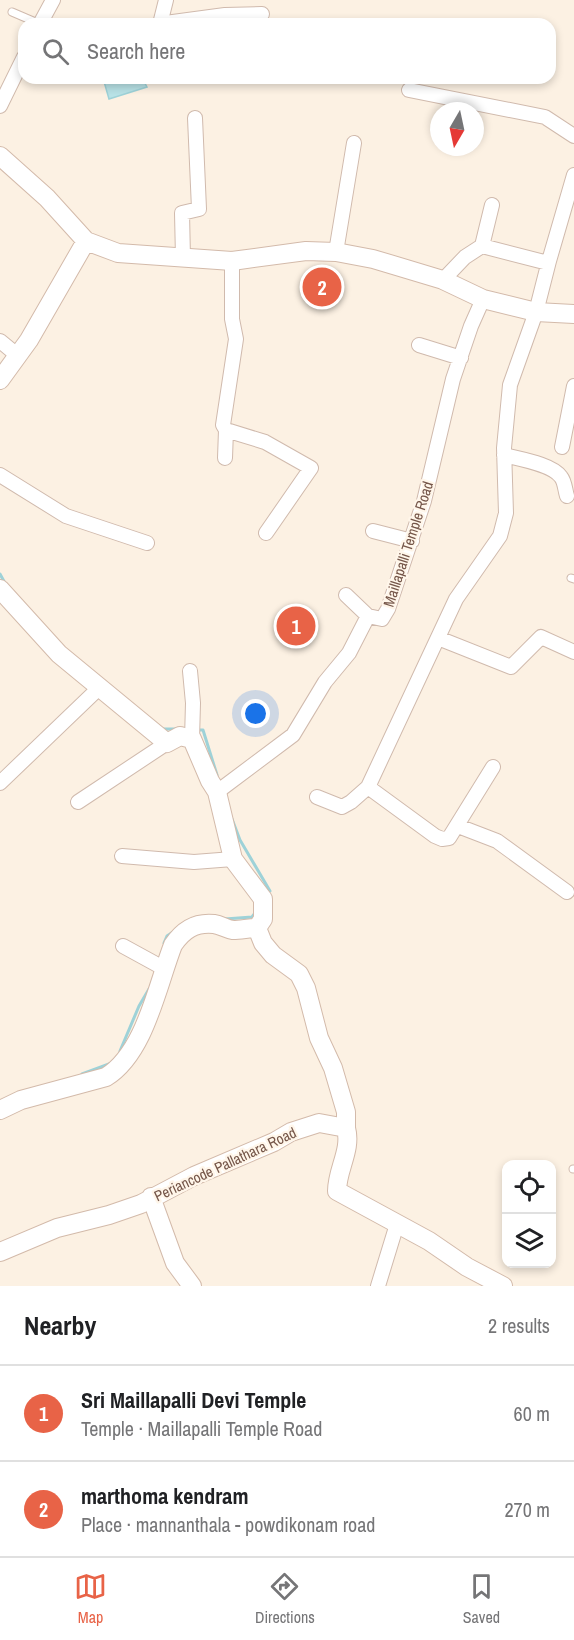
<!DOCTYPE html>
<html lang="en">
<head>
<meta charset="utf-8">
<style>
	:root { --surface:#fff; --page:#f6f6f6; --text:#202124; --muted:#757577; --line:#e0e0e0; --accent:#e86347 }
	body { margin:0; font-family:"Archivo Narrow",sans-serif; background:var(--page); color:var(--text) }
	.controls { position:absolute; right:18px; bottom:18px; display:grid; overflow:hidden; border-radius:12px; box-shadow:0 3px 9px #0003 }
	.controls button { width:54px; height:54px; display:grid; place-items:center; padding:0; border:0; border-bottom:2px solid var(--line); background:var(--surface); color:var(--text); font:30px sans-serif }
	.compass { position:absolute; left:430px; top:102px; width:54px; height:54px; border-radius:50%; background:var(--surface); box-shadow:0 3px 9px #0003; rotate:189deg }
	.you { position:absolute; left:256px; top:714px; width:21px; height:21px; margin:-15px; border:4px solid #fff; border-radius:50%; background:#1a73e8; box-shadow:0 0 0 9px #1a73e833 }
	.badge { display:grid; place-items:center; width:39px; height:39px; border-radius:50%; background:var(--accent); color:#fff; font-size:20px; font-weight:700 }
	.pin { position:absolute; translate:-50% -50%; border:3px solid #fff; box-shadow:0 2px 6px #0006 }
	.list { margin:0; padding:0; list-style:none }
	h2 { display:flex; justify-content:space-between; align-items:center; height:78px; margin:0; padding:0 24px; font-size:26px }
	h2 small { font-size:20px; font-weight:400; color:var(--muted) }
	.list li { display:grid; grid-template-columns:39px 1fr auto; gap:18px; align-items:center; box-sizing:border-box; height:96px; padding:0 24px; border-top:2px solid var(--line) }
	.list b { display:block; font-size:22px; white-space:nowrap }
	.list p { margin:0; font-size:20px; white-space:nowrap; color:var(--muted) }
	.list em { font-size:20px; font-style:normal; color:var(--muted) }
	.icon { flex:none; width:33px; height:33px; fill:none; stroke:currentColor; stroke-width:2; stroke-linecap:round; stroke-linejoin:round }
	.map { position:relative; flex:none; width:574px; height:1286px; overflow:hidden }
	.search { position:absolute; background:var(--surface); box-shadow:0 3px 9px #0003; left:18px; right:18px; top:18px; height:66px; display:flex; align-items:center; gap:15px; box-sizing:border-box; padding:0 21px; border-radius:18px; color:var(--muted); font-size:22px }
	.sheet { height:270px; background:var(--surface) }
	nav { display:flex; justify-content:space-around; align-items:center; box-sizing:border-box; height:84px; border-top:2px solid var(--line); background:var(--surface); font-size:16px; color:var(--muted) }
	nav a { display:grid; justify-items:center; gap:3px }
	nav .on { color:var(--accent) }
	.map>svg:first-child { display:block }
	.water { fill:#b8e2e6; stroke:#9ed2d8; stroke-width:1.5 }
	.lines { fill:none; stroke-linecap:round; stroke-linejoin:round }
	.stream { stroke:#9ed2d8; stroke-width:3 }
	.lane-casing { stroke:#d0baad; stroke-width:9 }
	.street-casing { stroke:#d0baad; stroke-width:16 }
	.secondary-casing { stroke:#d3baaa; stroke-width:20 }
	.lane { stroke:#fff; stroke-width:7 }
	.street { stroke:#fff; stroke-width:14 }
	.secondary { stroke:#fff; stroke-width:18 }
	.labels { text-anchor:middle; dominant-baseline:central; stroke-width:4.5; stroke-linejoin:round; paint-order:stroke }
	.street-label { font-size:15px; fill:#755649; stroke:#fff6ea }
</style>
</head>
<body>
<div class="map">
<svg width="574" height="1286" viewBox="0 0 574 1286">
	<rect width="100%" height="100%" fill="#fcf1e3"/>
	<path class="water" d="M 103,78 L 142,78 L 147,87 L 109,99 Z"/>
	<g class="lines">
		<path class="stream" d="M 0,574 L 6,585
			M 161,729 L 176,729
			M 197,730 L 203,730 L 217,775
			M 232,819 L 240,840 L 270,891
			M 225,919 L 252,917 L 255,913
			M 164,943 L 167,936 L 173,932
			M 120,1051 L 139,1006 L 149,989
			M 82,1074 L 109,1064"/>
		<defs>
			<path id="lane" d="M 12,12 L 40,24
				M 571,578 L 574,579
				M 573,1169 L 574,1169"/>
			<path id="street" d="M 40,24 L 53,0
				M 158,24 L 225,15 L 262,14
				M 160,24 L 166,0
				M 409,90 L 545,117 L 574,136
				M 0,106 L 24,57
				M 482,246 L 548,263
				M 336,252 L 354,143
				M 183,258 L 182,213 L 199,209 L 195,118
				M 232,261 L 232,319 L 236,339 L 223,425 L 226,430 L 265,442 L 311,468 L 266,533
				M 443,280 L 465,257 L 482,246 L 492,205
				M 0,341 L 17,355
				M 419,345 L 461,358
				M 562,447 L 574,386
				M 504,455 C 519,459 552,464 561,477 C 565,482 565,490 567,496
				M 225,458 L 226,430
				M 0,475 L 66,516 L 147,543
				M 373,531 L 412,541
				M 346,595 L 368,616
				M 438,638 L 511,667 L 541,637 L 574,652
				M 190,671 L 193,703 L 192,739
				M 0,783 L 99,688
				M 368,787 L 435,836 L 442,839 L 449,838 L 493,767
				M 217,792 L 293,735 L 325,682 L 349,653 L 368,616 L 382,619 L 388,609 L 424,501 L 453,379 L 471,326 L 483,299
				M 317,797 L 342,807 L 351,802 L 368,787 L 456,599 L 500,536 L 506,513 L 504,448 L 510,385 L 536,312 L 549,261 L 574,175
				M 78,802 L 167,743
				M 458,826 L 497,841 L 567,892
				M 122,856 L 194,862 L 233,859
				M 123,946 L 165,969
				M 378,1286 L 397,1224"/>
			<path id="secondary" d="M 0,156 L 47,198 L 86,241 L 118,253 L 232,261 L 306,251 L 336,252 L 373,259 L 443,280 L 483,299 L 536,312 L 574,314
				M 0,380 L 29,340 L 86,241
				M 0,589 L 59,654 L 167,743 L 180,736 L 192,739 L 210,781 L 217,792 L 233,859 L 263,899 L 263,919 L 257,928 L 263,943 L 273,955 L 299,974 L 306,988 L 319,1038 L 333,1068 L 346,1112 L 346,1128
				M 0,1110 L 21,1100 L 106,1077 C 145,1053 157,986 173,945 C 183,930 195,922 214,924 C 221,925 226,929 233,930 C 241,930 249,928 257,928
				M 151,1197 L 175,1263 L 192,1286
				M 0,1252 L 57,1228 L 109,1215 L 141,1204 L 194,1176 L 274,1142 L 291,1132 L 319,1123 L 346,1128 C 352,1150 337,1169 337,1191 L 429,1241 L 467,1267 L 503,1286"/>
		</defs>
		<use href="#lane" class="lane-casing"/>
		<use href="#street" class="street-casing"/>
		<use href="#secondary" class="secondary-casing"/>
		<use href="#lane" class="lane"/>
		<use href="#street" class="street"/>
		<use href="#secondary" class="secondary"/>
	</g>
	<g class="labels">
		<g class="street-label">
			<text transform="translate(408 544) rotate(-72)">Maillapalli Temple Road</text>
			<text transform="translate(225 1164) rotate(-25)">Periancode Pallathara Road</text>
		</g>
	</g>
</svg>
<div class="controls">
<button><svg class="icon" aria-label="locate" viewBox="0 0 24 24"><circle cx="12" cy="12" r="6"/><path d="M12 2v4M12 18v4M2 12h4M18 12h4"/></svg></button>
<button><svg class="icon" aria-label="layers" viewBox="0 0 24 24"><path d="M12 4l9 5-9 5-9-5zM3 14l9 5 9-5"/></svg></button>
</div>
<svg class="compass" viewBox="-18 -18 36 36"><path d="M0-13l5 13h-10z" fill="#e53935"/><path d="M0 13l5-13h-10z" fill="#757577"/></svg>
<div class="you"></div>
<div class="pin badge" style="left:296px;top:626px">1</div>
<div class="pin badge" style="left:322px;top:287px">2</div>
<div class="search"><svg class="icon" aria-label="search" viewBox="0 0 24 24"><circle cx="10" cy="10" r="6"/><path d="M15 15l6 6"/></svg>Search here</div>
</div>
<section class="sheet">
<h2>Nearby<small>2 results</small></h2>
<ul class="list">
<li><span class="badge">1</span><div><b>Sri Maillapalli Devi Temple</b><p>Temple · Maillapalli Temple Road</p></div><em>60 m</em></li>
<li><span class="badge">2</span><div><b>marthoma kendram</b><p>Place · mannanthala - powdikonam road</p></div><em>270 m</em></li>
</ul>
</section>
<nav>
<a class="on"><svg class="icon" aria-label="map" viewBox="0 0 24 24"><path d="M3 6l6-2 6 2 6-2v14l-6 2-6-2-6 2zM9 4v14M15 6v14"/></svg>Map</a>
<a><svg class="icon" aria-label="directions" viewBox="0 0 24 24"><path d="M12 3l9 9-9 9-9-9zM9 14v-3h6M13 9l2 2-2 2"/></svg>Directions</a>
<a><svg class="icon" aria-label="saved" viewBox="0 0 24 24"><path d="M7 4h10v16l-5-4-5 4z"/></svg>Saved</a>
</nav>
</body>
</html>
